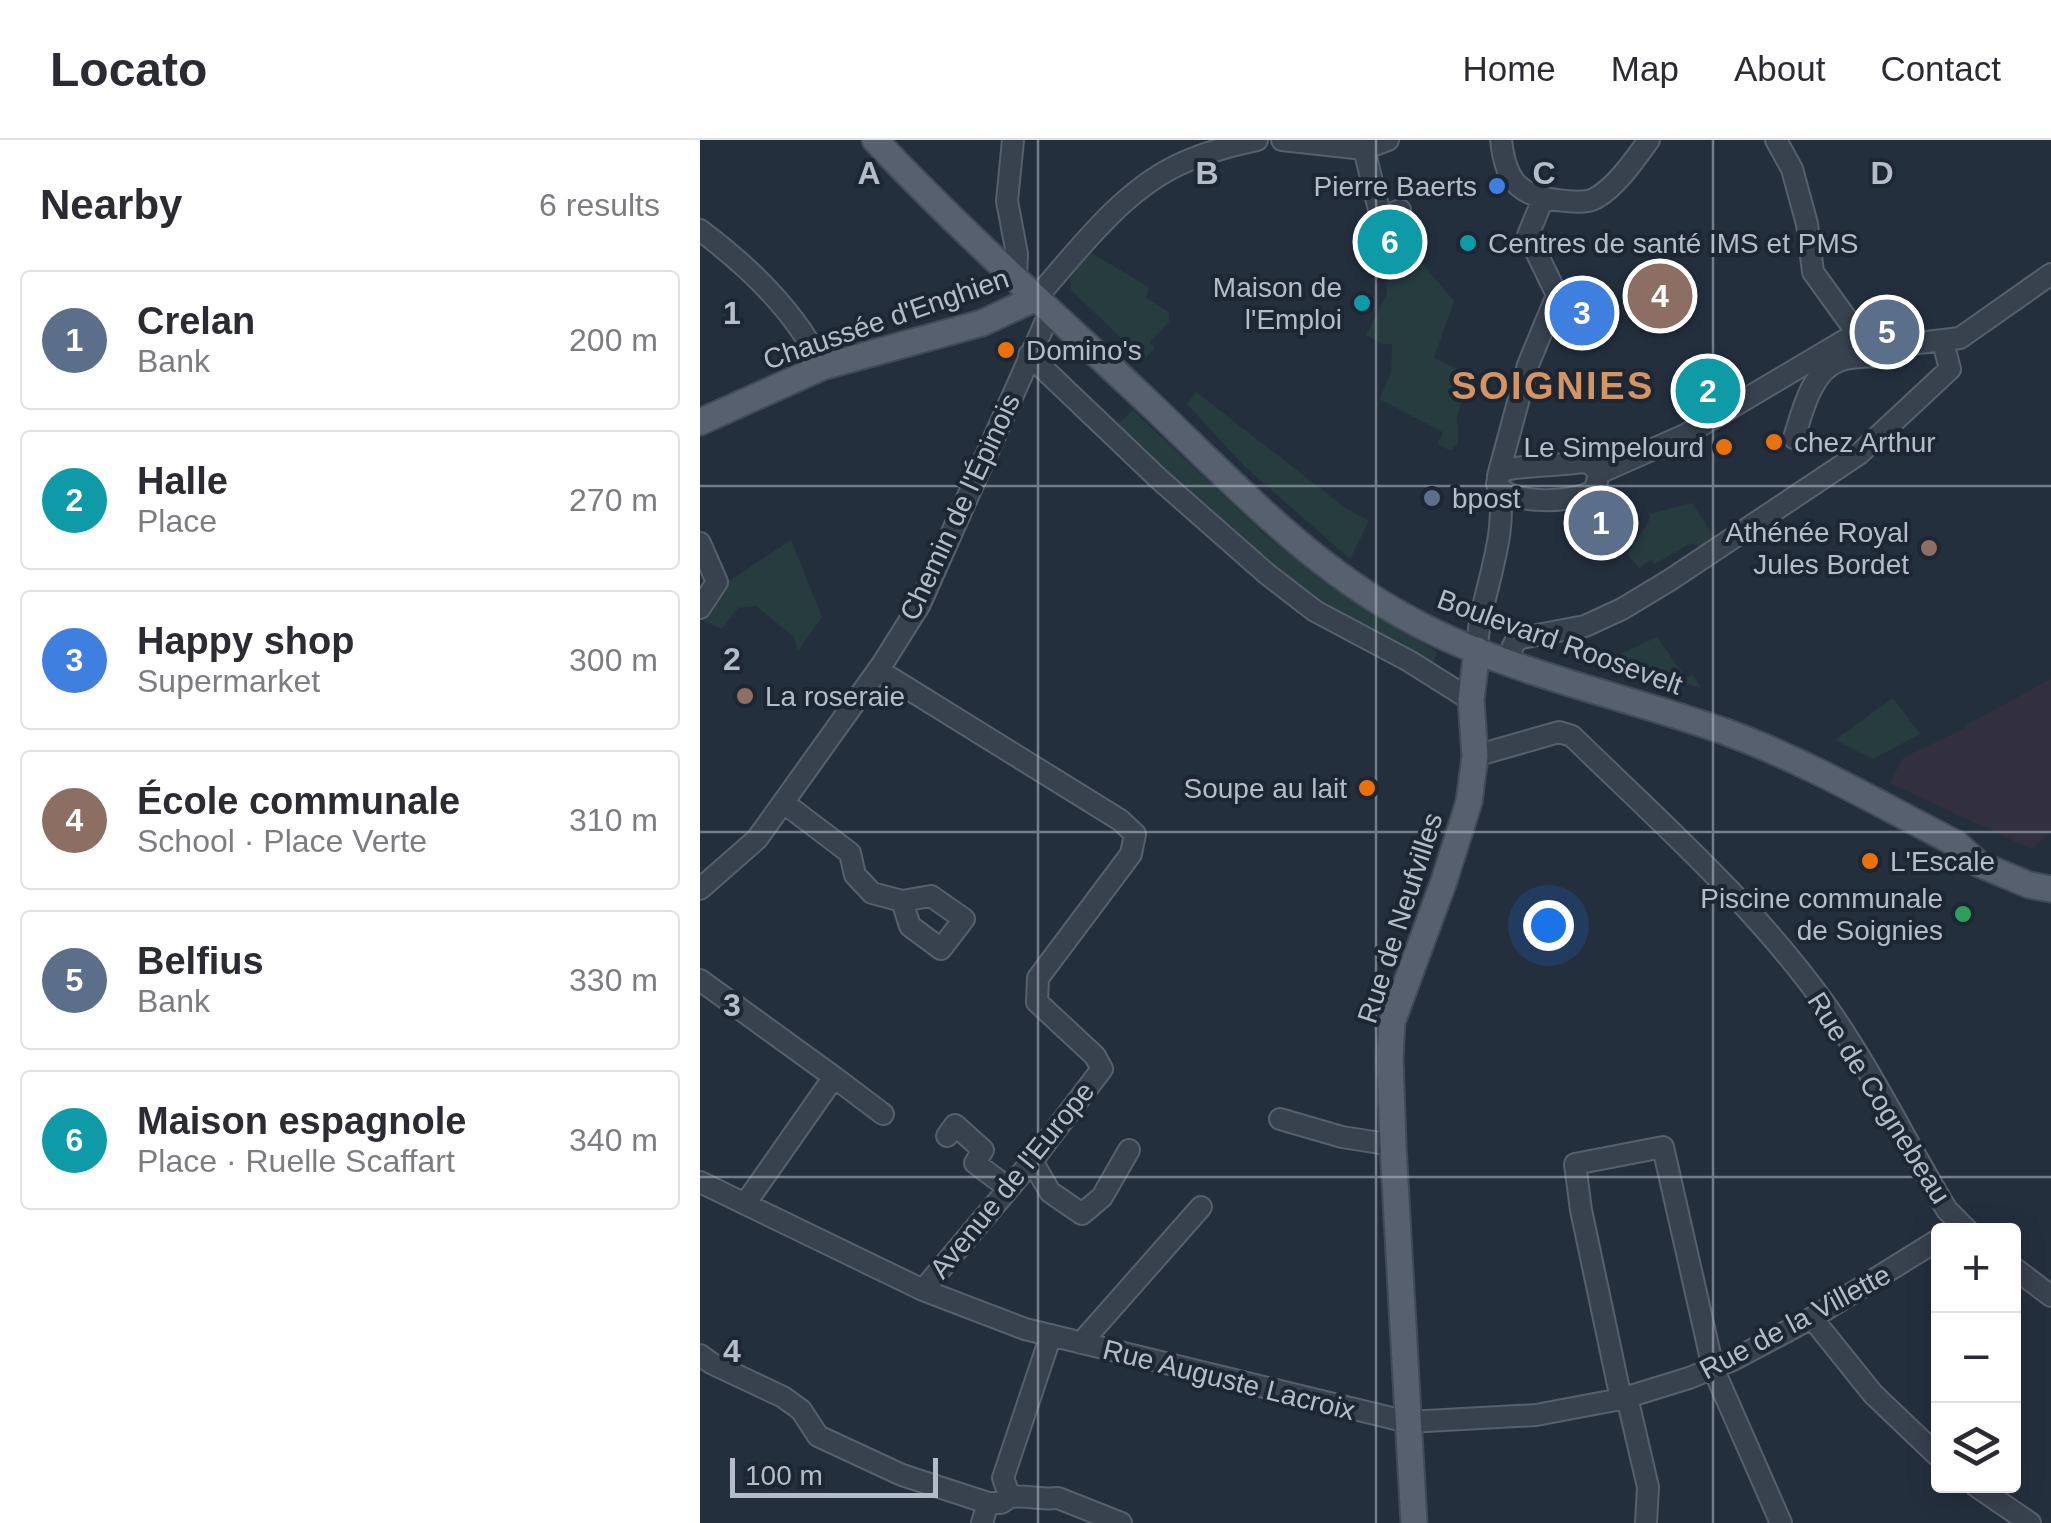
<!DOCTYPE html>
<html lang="en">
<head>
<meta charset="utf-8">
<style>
	:root { --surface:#fff; --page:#f2f2f3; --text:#2b2b33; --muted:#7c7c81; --line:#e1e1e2; --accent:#db2777 }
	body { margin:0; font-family:Helvetica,sans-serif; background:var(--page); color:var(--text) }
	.controls { position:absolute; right:30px; bottom:30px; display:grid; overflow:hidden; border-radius:10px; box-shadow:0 5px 25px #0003 }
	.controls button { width:90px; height:90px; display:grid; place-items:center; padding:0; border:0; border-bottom:2px solid var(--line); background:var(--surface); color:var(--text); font:50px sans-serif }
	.scale { position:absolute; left:30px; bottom:25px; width:208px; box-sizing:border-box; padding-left:10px; border:5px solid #b4bcc9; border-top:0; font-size:28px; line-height:35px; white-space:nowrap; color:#b4bcc9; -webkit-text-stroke:8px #1d2633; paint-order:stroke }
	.you { position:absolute; left:848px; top:785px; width:35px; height:35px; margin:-25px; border:8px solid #fff; border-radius:50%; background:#1a73e8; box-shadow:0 0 0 15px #1a73e833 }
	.badge { display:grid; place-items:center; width:65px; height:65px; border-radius:50%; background:var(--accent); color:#fff; font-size:32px; font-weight:700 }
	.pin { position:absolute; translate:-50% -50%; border:5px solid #fff; box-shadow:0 2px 10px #0006 }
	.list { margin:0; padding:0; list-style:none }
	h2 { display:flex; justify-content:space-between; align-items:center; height:130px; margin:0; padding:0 40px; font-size:42px }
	h2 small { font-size:32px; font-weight:400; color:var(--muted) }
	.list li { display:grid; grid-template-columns:65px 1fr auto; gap:30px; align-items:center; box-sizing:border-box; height:140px; margin:0 20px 20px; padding:0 20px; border:2px solid var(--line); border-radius:10px }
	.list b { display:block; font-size:38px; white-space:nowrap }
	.list p { margin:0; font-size:32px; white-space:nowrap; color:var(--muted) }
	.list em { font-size:32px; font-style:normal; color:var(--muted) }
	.icon { flex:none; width:55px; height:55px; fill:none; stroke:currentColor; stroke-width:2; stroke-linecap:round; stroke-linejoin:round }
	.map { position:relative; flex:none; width:1351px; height:1383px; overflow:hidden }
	header { display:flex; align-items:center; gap:60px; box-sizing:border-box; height:140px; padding:0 50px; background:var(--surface); border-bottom:2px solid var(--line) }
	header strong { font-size:48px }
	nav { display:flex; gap:55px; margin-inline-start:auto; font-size:35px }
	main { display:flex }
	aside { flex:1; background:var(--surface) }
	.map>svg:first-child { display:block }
	.medical { fill:#32303f }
	.green { fill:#263c3f }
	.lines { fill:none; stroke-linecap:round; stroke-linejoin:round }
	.minor-casing { stroke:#565f6c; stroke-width:24 }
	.major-casing { stroke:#414a57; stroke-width:29 }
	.minor { stroke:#38414e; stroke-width:20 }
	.major { stroke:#56606e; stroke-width:25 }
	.grid { fill:none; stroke:#b4bcc9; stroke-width:2.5; stroke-opacity:0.55 }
	.shop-dot { fill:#3f7fe0; stroke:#1d2633; stroke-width:4 }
	.culture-dot { fill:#0f9aa8; stroke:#1d2633; stroke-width:4 }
	.food-dot { fill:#e8710a; stroke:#1d2633; stroke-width:4 }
	.service-dot { fill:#5c6f8a; stroke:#1d2633; stroke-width:4 }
	.education-dot { fill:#8d6e63; stroke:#1d2633; stroke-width:4 }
	.leisure-dot { fill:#2e9e5b; stroke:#1d2633; stroke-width:4 }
	.labels { text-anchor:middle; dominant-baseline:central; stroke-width:8; stroke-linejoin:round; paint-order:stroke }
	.poi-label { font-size:28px; fill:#b4bcc9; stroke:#1d2633; text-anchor:end }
	.street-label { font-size:28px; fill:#b4bcc9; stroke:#1d2633 }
	.district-label { font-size:38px; font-weight:bold; letter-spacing:2.5px; fill:#d59563; stroke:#1d2633 }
	.grid-label { font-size:32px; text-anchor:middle; font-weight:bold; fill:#b4bcc9; stroke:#1d2633; stroke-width:8; stroke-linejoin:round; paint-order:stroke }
</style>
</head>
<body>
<header>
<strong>Locato</strong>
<nav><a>Home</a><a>Map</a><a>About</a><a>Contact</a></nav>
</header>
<main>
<aside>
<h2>Nearby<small>6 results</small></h2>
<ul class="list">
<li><span class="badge" style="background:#5c6f8a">1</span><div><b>Crelan</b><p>Bank</p></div><em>200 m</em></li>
<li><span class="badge" style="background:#0f9aa8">2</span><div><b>Halle</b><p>Place</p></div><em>270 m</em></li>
<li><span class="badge" style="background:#3f7fe0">3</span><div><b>Happy shop</b><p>Supermarket</p></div><em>300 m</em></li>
<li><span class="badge" style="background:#8d6e63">4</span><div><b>École communale</b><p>School · Place Verte</p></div><em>310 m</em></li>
<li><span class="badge" style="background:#5c6f8a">5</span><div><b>Belfius</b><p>Bank</p></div><em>330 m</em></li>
<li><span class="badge" style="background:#0f9aa8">6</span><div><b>Maison espagnole</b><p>Place · Ruelle Scaffart</p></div><em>340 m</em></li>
</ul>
</aside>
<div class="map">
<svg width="1351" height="1383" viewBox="0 0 1351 1383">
	<rect width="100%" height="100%" fill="#242f3e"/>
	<path class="medical" d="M 1351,539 L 1351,693 L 1331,709 L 1190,643 L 1203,618 L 1265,588 L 1266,585 Z"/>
	<path class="green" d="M 388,111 L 449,147 L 446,158 L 469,172 L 469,182 L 450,202 L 455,209 L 443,219 L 371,150 L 370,133 Z
		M 721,122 L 754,161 L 734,218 L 771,235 L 757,276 L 758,303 L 751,311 L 738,304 L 743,292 L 679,259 L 691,233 L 692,204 L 682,204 L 666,195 L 687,154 L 686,142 Z
		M 496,252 L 647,369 L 669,381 L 650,419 L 544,326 L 487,264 Z
		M 433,270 L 564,394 L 629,446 L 737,512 L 733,527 L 617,465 L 414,287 Z
		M 992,363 L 1019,404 L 1005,410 L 991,403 L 955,424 L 951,420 L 939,428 L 927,414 L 949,381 L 950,374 Z
		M 91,400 L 122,477 L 98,511 L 94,497 L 56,466 L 38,468 L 22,489 L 0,479 L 23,445 Z
		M 957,497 L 986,538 L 993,535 L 1002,548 L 934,529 L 920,514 Z
		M 1193,558 L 1220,594 L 1173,619 L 1135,600 Z"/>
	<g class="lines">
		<defs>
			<path id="minor" d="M 313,0 L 307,61 L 317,114 L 316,138
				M 582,0 L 664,9 L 688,0
				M 801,0 C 806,45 821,57 866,61 C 875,62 888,63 896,58 C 917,46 935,19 949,0
				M 1076,0 L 1092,29 L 1107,84 L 1113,132 L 1157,193 L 1185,207 L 1260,198 L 1351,134
				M 664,9 L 681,78 L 700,70
				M 0,90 C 48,126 97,172 122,227
				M 336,158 C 377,112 419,54 476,26 C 502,13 529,6 557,0
				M 329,215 L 459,339 L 567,434 L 615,471 L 709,521 L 771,560
				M 1094,298 C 1102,273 1111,231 1139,221 C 1151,216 1167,217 1180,216 L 1185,207
				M 883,322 L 891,324 L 899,333 L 895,350 C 876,363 810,366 797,344 L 800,332 C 814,325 862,326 883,322 Z
				M 899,333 L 985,295 L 1157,193
				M 798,336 L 828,225 L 857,155 L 828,95 L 843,59
				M 0,403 L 17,442 L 0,468
				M 777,510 C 778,458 812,394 797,344
				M 806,521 L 815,502 L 821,498 L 885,486 L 922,469 L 970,440 L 1159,314 L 1250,229 L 1243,202
				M 178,530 L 420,680 L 435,694 L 431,714 L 338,838 L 337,862 L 395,916 L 402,929 L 332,1021 L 223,1150
				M 775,616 L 859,592 L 872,596 C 960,682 1055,765 1127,867 C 1172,931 1206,1002 1247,1070 L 1267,1090
				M 84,663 L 150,713 L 155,735 L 172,753 L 202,761 L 210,786 L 241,809 L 264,779 L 231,756 L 202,761
				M 0,749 L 57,699 L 183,523 L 220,464 L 350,172
				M 0,840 L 134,937 L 45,1064
				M 134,937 L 183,974
				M 580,979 L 642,997 L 693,1005
				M 247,996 L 255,985 L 283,1010 L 275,1023 L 307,1047
				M 332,1021 L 350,1052 L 382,1074 L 402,1057 L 429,1010
				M 0,1042 L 223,1150 L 325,1189 L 708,1282 L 836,1275 L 921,1259 L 989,1238 L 1033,1220 L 1112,1178 L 1238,1100
				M 1314,1128 L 1351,1156
				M 1112,1178 L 1173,1254 L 1238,1316
				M 381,1203 L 501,1067
				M 0,1215 L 11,1223 L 83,1257 L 101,1270 L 118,1296 L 202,1335 L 288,1363 L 301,1363 L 310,1357 L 303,1338 L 351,1195
				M 927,1257 L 948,1347 L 946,1383
				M 921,1259 L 881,1070 L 875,1024 L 963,1007 L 1013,1228 L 1081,1383
				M 1276,1346 L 1330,1383
				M 310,1357 C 327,1355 341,1360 358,1358 L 421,1383
				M 282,1383 L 288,1363"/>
			<path id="major" d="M 175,0 C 261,91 355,175 447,261 C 528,338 607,424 707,478 C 806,533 920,554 1026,592 C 1106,621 1181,665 1257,704 L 1279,724 L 1329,745 L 1351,749
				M 0,282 L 122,227 L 282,183 L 336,158
				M 714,1383 L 693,1005 L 690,918 L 692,882 L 744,741 L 769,662 L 775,616 L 771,560 L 777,510"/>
		</defs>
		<use href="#minor" class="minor-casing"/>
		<use href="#major" class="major-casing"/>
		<use href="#minor" class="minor"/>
		<use href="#major" class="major"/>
	</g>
	<path class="grid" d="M 338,0 L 338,1383M 676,0 L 676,1383M 1013,0 L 1013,1383M 0,346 L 1351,346M 0,692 L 1351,692M 0,1037 L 1351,1037"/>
	<circle class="shop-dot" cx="797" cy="46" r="10"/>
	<g class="culture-dot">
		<circle cx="768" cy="103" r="10"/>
		<circle cx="662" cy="163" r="10"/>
	</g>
	<g class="food-dot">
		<circle cx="306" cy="210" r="10"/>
		<circle cx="1074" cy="302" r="10"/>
		<circle cx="1024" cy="307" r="10"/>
		<circle cx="667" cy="648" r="10"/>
		<circle cx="1170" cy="721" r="10"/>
	</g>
	<circle class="service-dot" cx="732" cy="358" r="10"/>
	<g class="education-dot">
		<circle cx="1229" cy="408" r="10"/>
		<circle cx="45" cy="556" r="10"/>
	</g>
	<circle class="leisure-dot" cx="1263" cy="774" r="10"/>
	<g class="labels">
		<g class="poi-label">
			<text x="777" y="46">Pierre Baerts</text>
			<text x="788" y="103" text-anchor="start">Centres de santé IMS et PMS</text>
			<text x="642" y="147">Maison de<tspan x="642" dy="32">l'Emploi</tspan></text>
			<text x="326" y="210" text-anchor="start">Domino's</text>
			<text x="1094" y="302" text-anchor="start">chez Arthur</text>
			<text x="1004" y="307">Le Simpelourd</text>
			<text x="752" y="358" text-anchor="start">bpost</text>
			<text x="1209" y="392">Athénée Royal<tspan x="1209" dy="32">Jules Bordet</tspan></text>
			<text x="65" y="556" text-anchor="start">La roseraie</text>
			<text x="647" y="648">Soupe au lait</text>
			<text x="1190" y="721" text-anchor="start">L'Escale</text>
			<text x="1243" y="758">Piscine communale<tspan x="1243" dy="32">de Soignies</tspan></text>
		</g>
		<g class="street-label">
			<text transform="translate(186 179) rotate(-19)">Chaussée d'Enghien</text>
			<text transform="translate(260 367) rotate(-65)">Chemin de l'Épinois</text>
			<text transform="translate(860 502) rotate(20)">Boulevard Roosevelt</text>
			<text transform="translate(700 778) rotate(-72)">Rue de Neufvilles</text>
			<text transform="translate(1179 958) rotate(58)">Rue de Cognebeau</text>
			<text transform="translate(312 1040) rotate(-51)">Avenue de l'Europe</text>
			<text transform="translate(1095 1182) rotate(-28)">Rue de la Villette</text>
			<text transform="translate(529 1240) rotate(14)">Rue Auguste Lacroix</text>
		</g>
		<g class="district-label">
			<text x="853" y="246">SOIGNIES</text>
		</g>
	</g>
	<g class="grid-label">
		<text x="169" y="44">A</text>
		<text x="507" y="44">B</text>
		<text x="844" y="44">C</text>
		<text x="1182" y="44">D</text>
		<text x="32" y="184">1</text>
		<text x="32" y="530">2</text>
		<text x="32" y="876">3</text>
		<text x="32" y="1222">4</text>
	</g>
</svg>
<div class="controls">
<button>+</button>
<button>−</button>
<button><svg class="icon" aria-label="layers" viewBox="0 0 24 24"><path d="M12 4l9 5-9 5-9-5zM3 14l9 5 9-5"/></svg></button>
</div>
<div class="scale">100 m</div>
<div class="you"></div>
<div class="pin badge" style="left:901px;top:383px;background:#5c6f8a">1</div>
<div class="pin badge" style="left:1008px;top:251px;background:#0f9aa8">2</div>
<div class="pin badge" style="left:882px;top:173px;background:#3f7fe0">3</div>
<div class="pin badge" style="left:960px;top:156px;background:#8d6e63">4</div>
<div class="pin badge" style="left:1187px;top:192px;background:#5c6f8a">5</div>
<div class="pin badge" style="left:690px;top:102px;background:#0f9aa8">6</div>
</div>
</main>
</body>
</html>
